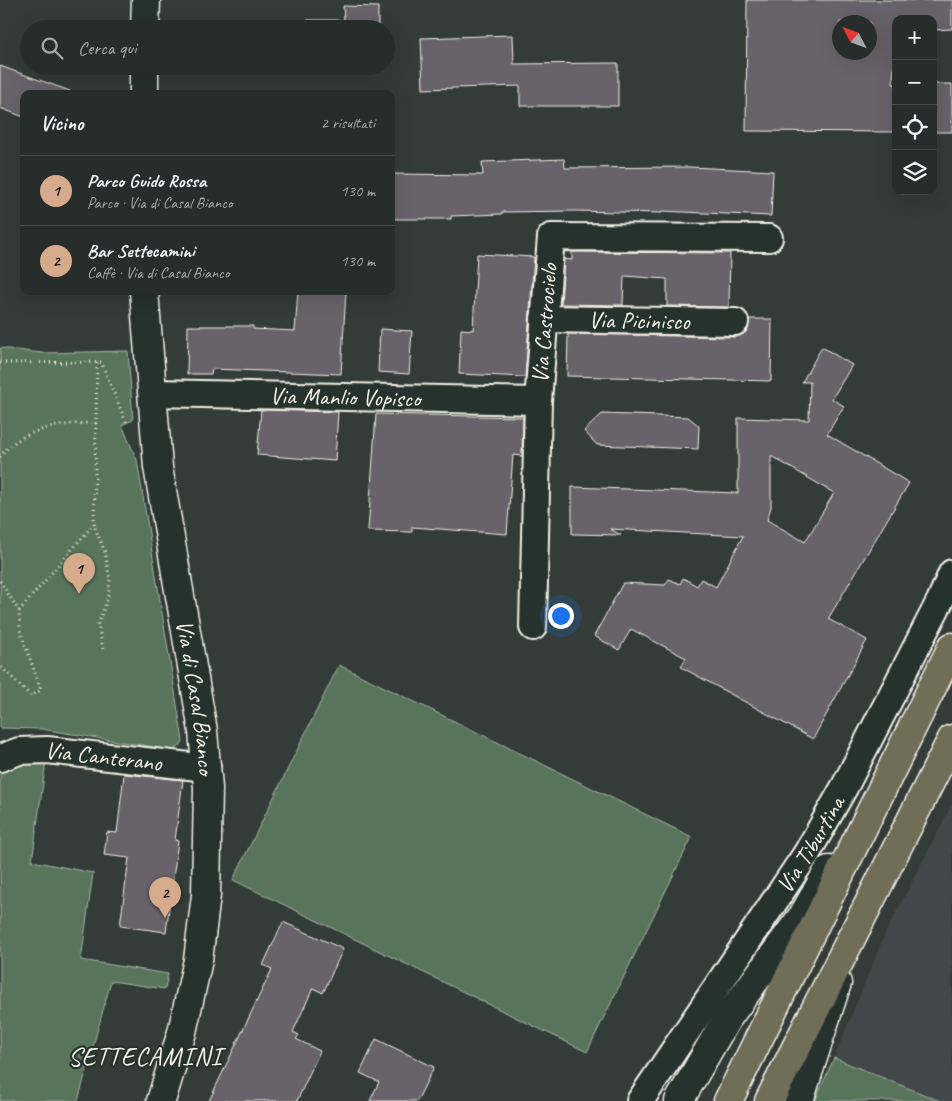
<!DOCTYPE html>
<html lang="it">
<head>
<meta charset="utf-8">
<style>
	:root { --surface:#262d2b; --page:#2e3533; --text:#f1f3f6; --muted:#a4a8a9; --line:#424947; --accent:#d6ab8b }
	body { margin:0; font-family:Caveat,sans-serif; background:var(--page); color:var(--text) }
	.controls { position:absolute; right:15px; top:15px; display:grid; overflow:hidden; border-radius:10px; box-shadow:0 5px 20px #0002 }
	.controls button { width:45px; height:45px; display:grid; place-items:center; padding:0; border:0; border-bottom:1px solid var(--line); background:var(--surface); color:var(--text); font:25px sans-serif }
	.compass { position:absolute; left:832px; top:15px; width:45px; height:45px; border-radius:50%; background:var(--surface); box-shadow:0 5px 20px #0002; rotate:311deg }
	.you { position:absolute; left:560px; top:615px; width:18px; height:18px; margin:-12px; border:4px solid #fff; border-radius:50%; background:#1a73e8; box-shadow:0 0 0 8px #1a73e833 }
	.badge { display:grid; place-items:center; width:32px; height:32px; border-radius:50%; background:var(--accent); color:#111; font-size:16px; font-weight:700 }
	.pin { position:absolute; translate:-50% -41px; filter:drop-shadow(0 1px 2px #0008) }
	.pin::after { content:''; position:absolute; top:26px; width:18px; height:15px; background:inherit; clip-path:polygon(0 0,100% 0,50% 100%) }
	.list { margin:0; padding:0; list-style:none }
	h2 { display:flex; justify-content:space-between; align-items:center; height:65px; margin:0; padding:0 20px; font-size:21px }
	h2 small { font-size:16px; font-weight:400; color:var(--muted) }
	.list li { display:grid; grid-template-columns:32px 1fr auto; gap:15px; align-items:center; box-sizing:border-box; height:70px; padding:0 20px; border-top:1px solid var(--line) }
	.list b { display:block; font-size:19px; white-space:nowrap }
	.list p { margin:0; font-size:16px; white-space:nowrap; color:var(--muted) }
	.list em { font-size:16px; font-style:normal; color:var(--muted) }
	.icon { flex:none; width:28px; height:28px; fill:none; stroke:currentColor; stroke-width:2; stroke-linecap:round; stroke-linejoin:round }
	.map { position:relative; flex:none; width:952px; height:1101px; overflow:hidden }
	.search { position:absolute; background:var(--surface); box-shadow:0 5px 20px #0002; left:20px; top:20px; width:375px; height:55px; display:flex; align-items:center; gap:12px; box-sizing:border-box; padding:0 18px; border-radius:28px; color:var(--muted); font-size:19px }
	.panel { position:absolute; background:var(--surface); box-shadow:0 5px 20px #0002; left:20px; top:90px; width:375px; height:205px; border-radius:10px }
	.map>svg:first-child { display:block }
	.built { fill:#434748 }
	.green { fill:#59755c; stroke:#a6b3a2 }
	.building { fill:#68626a; stroke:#f4f1e8; fill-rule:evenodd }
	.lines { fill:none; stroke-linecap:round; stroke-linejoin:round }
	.minor-casing { stroke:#f4f1e8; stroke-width:30 }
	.tertiary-casing { stroke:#f4f1e8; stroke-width:31 }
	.primary-casing { stroke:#f4f1e8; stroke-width:31 }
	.path { stroke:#f4f1e8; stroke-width:3; stroke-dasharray:1 4; stroke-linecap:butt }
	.minor { stroke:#26332d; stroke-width:26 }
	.tertiary { stroke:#26332d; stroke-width:28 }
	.primary { stroke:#716e59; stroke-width:28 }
	.labels { text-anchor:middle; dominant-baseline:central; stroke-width:4.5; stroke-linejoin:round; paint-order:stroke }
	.street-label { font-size:24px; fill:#f4f1e8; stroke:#26332d }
	.quarter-label { font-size:26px; letter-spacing:1px; fill:#f4f1e8; stroke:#26332d }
</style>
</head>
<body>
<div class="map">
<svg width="952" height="1101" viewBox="0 0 952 1101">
	<rect width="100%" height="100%" fill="#333c39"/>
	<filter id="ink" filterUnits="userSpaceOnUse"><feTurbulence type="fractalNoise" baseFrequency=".02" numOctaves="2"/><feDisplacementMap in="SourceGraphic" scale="10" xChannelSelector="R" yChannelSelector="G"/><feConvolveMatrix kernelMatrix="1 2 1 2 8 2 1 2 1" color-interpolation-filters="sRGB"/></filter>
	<g filter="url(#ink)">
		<path class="built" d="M 952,804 L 952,1101 L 940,1101 L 834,1058 L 884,936 Z"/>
		<path class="green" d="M 0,348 L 42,353 L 128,351 L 133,420 L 122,425 L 137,460 L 183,741 L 180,746 L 173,750 L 41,729 L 0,728 Z
			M 339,665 L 692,837 L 587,1052 L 233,880 Z
			M 46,761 L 32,861 L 93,873 L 81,960 L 168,974 L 165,989 L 111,981 L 78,1101 L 0,1101 L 0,769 Z
			M 834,1058 L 940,1101 L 815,1101 Z"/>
		<path class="building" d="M 747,0 L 952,0 L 952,29 L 933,30 L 933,19 L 896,19 L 893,84 L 896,84 L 896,132 L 746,131 ZM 840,22 L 870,22 L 870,52 L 840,52 Z
			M 343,6 L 378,7 L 378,29 L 307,29 L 307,20 L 344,20 Z
			M 513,35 L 514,64 L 618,63 L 618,106 L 520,106 L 520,86 L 423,89 L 421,38 Z
			M 0,66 L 70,91 L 69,94 L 24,94 L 24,117 L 0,108 Z
			M 306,66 L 378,66 L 378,70 L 306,70 Z
			M 933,84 L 952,84 L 952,132 L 933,132 Z
			M 564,159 L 565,168 L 690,167 L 773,171 L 771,216 L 662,211 L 662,213 L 575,211 L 502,212 L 502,214 L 451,216 L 451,219 L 391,219 L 391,174 L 483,175 L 482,162 Z
			M 572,252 L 730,253 L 729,307 L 667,306 L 667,279 L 624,276 L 623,305 L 561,304 L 564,259 L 572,260 Z
			M 477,254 L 534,257 L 525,377 L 459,374 L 461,329 L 473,330 Z
			M 298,291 L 346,291 L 341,374 L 212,369 L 211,374 L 187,374 L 188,326 L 253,326 L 253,329 L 295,331 Z
			M 749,319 L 772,319 L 771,381 L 567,376 L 568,334 L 735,337 L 742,335 L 748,330 Z
			M 380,329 L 412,331 L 409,374 L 378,372 Z
			M 822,347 L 852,365 L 832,399 L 844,406 L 827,434 L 909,483 L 828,619 L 867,640 L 813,739 L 681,667 L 686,658 L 631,629 L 619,650 L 594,636 L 623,583 L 665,585 L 669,579 L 680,584 L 683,578 L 697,586 L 701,579 L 716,587 L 743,536 L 610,529 L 621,535 L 572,534 L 572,487 L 738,493 L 738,418 L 809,420 L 810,382 L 802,382 ZM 771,456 L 834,493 L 805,542 L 767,520 L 771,507 Z
			M 261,410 L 338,412 L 335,461 L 257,455 Z
			M 376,414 L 523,417 L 522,456 L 513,455 L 507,534 L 412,527 L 412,532 L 368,531 Z
			M 602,414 L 688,417 L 699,426 L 698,449 L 597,445 L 584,431 Z
			M 124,774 L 183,780 L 175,840 L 178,841 L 166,932 L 120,926 L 129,858 L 104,855 L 107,832 L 117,833 Z
			M 283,922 L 343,949 L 323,993 L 313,988 L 293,1032 L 299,1035 L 296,1039 L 320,1051 L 297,1101 L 209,1101 L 272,969 L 263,965 Z
			M 376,1039 L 434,1067 L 417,1101 L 370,1101 L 379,1082 L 360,1073 Z"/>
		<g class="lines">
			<defs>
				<g id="minor">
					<path id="s1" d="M 544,319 L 735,322"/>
					<path id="s2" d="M 153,393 L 538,401"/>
					<path id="s3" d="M 533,627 L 538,401 L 551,237 L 769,238"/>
					<path id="s4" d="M 0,758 L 19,751 L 47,750 L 207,768"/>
					<path id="s5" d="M 640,1101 L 807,853 L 845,786 L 940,601 L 952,573"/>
				</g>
				<g id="tertiary">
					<path d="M 145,29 L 146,0"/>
					<path d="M 144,94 L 144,66"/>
					<path id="s6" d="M 144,291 L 158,467 L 203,731 L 208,788 L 206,895 L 198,960 L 182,1032 L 161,1101"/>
					<path d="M 679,1101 L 726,1020 L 804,914 L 829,870"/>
					<path d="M 799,1101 L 837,983"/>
				</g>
				<path id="primary" d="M 728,1101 L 952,647
					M 769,1101 L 952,739"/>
			</defs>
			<use href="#minor" class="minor-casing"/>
			<use href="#tertiary" class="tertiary-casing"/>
			<use href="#primary" class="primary-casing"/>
			<path class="path" d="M 0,363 L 101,362 L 126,422
				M 97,363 L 94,525 L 105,552 L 110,580 L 108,598 L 98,624 L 103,649
				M 0,457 C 20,428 63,423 96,423
				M 0,581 L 19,611 L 20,630 L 41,690 L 31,696 L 0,666
				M 19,611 L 93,525"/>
			<use href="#minor" class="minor"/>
			<use href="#tertiary" class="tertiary"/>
			<use href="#primary" class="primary"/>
		</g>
	</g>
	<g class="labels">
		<g class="street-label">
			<text stroke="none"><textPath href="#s1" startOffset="95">Via Picinisco</textPath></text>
			<text stroke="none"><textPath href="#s3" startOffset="304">Via Castrocielo</textPath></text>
			<text stroke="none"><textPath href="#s2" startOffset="192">Via Manlio Vopisco</textPath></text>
			<text stroke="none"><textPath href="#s6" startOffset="410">Via di Casal Bianco</textPath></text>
			<text stroke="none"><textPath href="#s4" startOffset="105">Via Canterano</textPath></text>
			<text stroke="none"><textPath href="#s5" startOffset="308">Via Tiburtina</textPath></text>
		</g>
		<g class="quarter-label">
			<text x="145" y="1056">SETTECAMINI</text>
		</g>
	</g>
</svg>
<div class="controls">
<button>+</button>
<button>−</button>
<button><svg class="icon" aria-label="locate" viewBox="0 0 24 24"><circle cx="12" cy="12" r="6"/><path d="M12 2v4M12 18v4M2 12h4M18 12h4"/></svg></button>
<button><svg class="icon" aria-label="layers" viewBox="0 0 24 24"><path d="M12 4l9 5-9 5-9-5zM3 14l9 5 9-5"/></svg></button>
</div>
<svg class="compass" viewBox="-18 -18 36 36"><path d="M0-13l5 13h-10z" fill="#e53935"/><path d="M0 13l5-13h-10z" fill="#a4a8a9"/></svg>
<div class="you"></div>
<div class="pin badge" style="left:79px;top:594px">1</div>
<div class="pin badge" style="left:165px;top:918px">2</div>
<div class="search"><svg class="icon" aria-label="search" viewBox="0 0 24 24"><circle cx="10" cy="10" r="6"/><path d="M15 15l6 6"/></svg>Cerca qui</div>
<section class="panel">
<h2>Vicino<small>2 risultati</small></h2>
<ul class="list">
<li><span class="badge">1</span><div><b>Parco Guido Rossa</b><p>Parco · Via di Casal Bianco</p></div><em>130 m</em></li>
<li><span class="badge">2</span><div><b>Bar Settecamini</b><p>Caffè · Via di Casal Bianco</p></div><em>130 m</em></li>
</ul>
</section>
</div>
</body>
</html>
